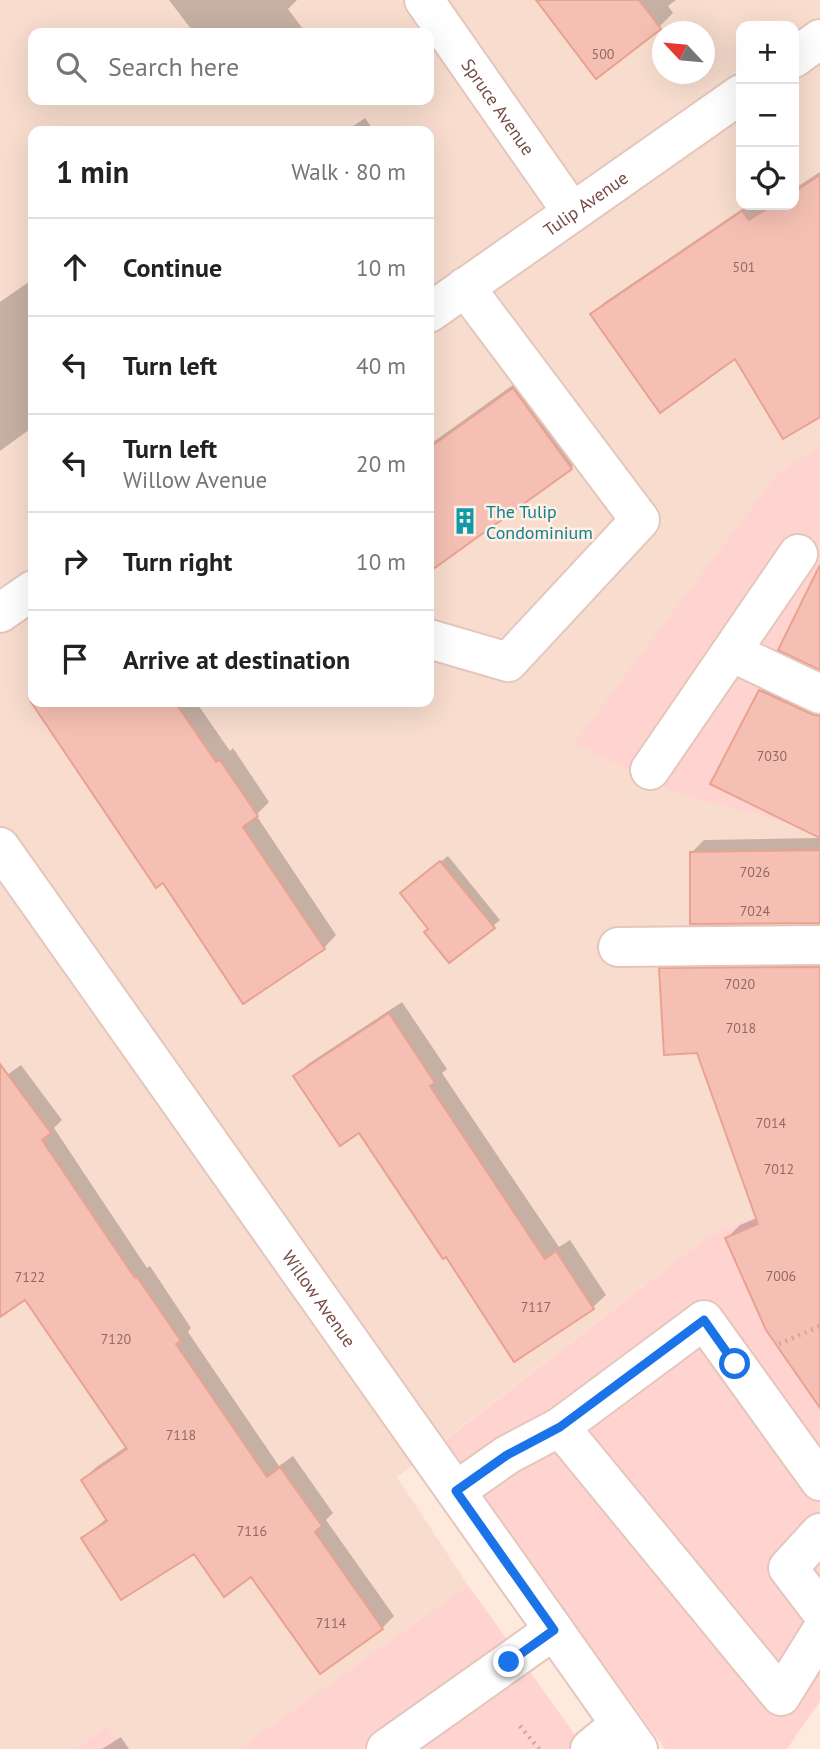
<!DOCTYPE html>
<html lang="en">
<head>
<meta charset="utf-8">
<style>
	:root { --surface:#fff; --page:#f2f2f2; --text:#222; --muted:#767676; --line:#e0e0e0 }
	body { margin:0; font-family:"PT Sans",sans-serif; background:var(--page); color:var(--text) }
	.controls { position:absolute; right:21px; top:21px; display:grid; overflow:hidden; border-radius:14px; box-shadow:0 7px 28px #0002 }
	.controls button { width:63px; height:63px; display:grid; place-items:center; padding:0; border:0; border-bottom:2px solid var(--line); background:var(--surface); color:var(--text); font:35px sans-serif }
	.compass { position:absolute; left:652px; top:21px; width:63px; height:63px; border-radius:50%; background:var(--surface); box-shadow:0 7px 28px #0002; rotate:296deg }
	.stop { position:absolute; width:21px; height:21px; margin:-16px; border:5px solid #1a73e8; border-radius:50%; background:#fff }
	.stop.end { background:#1a73e8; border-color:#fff; box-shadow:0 2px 7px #0008 }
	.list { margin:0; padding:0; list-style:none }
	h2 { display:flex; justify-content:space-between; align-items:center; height:91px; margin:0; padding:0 28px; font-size:30px }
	h2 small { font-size:23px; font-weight:400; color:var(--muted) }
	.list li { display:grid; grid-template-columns:46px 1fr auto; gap:21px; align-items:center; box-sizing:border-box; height:98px; padding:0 28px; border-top:2px solid var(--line) }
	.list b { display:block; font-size:26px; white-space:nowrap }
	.list p { margin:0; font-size:23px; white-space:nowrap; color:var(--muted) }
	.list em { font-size:23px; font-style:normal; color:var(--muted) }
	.icon { flex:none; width:38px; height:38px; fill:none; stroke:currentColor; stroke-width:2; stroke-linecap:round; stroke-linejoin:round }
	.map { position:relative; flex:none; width:820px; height:1749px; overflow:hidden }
	.search { position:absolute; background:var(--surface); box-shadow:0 7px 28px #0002; left:28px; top:28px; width:406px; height:77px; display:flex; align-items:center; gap:18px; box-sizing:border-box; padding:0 24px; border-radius:14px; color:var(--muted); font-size:26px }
	.panel { position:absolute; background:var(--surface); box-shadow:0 7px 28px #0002; left:28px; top:126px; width:406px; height:581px; border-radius:14px }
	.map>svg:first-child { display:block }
	.residential { fill:#f8ddce; fill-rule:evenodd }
	.commercial { fill:#ffd4d0 }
	.shadow { fill:#0003 }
	.building { fill:#f5c0b3; stroke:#e9a292; stroke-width:2 }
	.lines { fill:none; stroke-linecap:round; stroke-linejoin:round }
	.minor-casing { stroke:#e4c6bc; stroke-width:42 }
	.path { stroke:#d9a397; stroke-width:4.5; stroke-dasharray:2 5; stroke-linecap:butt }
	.minor { stroke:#fff; stroke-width:38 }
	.route { stroke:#1a73e8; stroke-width:9 }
	.labels { text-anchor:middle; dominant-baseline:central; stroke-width:5; stroke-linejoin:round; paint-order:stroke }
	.number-label { font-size:14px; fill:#946960 }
	.street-label { font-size:18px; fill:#744c44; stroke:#ffefe5 }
	.culture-label { font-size:18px; fill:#0d838f; stroke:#ffefe5; text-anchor:start }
</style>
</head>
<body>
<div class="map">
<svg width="820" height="1749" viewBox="0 0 820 1749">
	<rect width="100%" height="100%" fill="#feeadd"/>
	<path class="residential" d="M 0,0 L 820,0 L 820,445 L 779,471 L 820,830 L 820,1190 L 708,1236 L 397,1477 L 468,1585 L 238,1749 L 128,1749 L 106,1726 L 75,1749 L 0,1749 ZM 741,26 L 794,26 L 794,205 L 741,205 ZM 662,32 L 704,32 L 704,74 L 662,74 ZM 33,33 L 429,33 L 429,100 L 33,100 ZM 33,131 L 429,131 L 429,702 L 33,702 Z"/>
	<path class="commercial" d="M 820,445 L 820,830 L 677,794 L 574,743 L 779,471 Z
		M 820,1190 L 820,1701 L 787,1749 L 665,1749 L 443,1442 L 708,1236 Z
		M 468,1585 L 585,1749 L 238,1749 Z
		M 106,1726 L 128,1749 L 75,1749 Z"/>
	<path class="shadow" d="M 169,0 L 297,0 L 288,9 L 306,33 L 194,33 Z
		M 538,0 L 676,0 L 668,6 L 673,13 L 659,27 Z
		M 365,118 L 374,131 L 346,131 Z
		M 820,172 L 820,415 L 735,357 L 593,314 L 605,302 L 748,205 L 759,205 L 762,209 L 769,205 L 794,205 L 794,189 Z
		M 33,279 L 33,427 L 0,451 L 0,302 Z
		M 531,372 L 588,451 L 571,468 L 429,570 L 429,445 Z
		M 773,678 L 820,700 L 820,836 L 713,783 L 761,691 Z
		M 39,702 L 196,702 L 230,751 L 233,748 L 269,802 L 256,815 L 336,935 L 324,948 L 163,880 L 35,706 Z
		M 820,838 L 820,921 L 691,853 L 704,840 Z
		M 448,856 L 500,920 L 493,926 L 430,928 L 409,887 Z
		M 820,955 L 820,1404 L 727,1238 L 740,1225 L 757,1218 L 699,1052 L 661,969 L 674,956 Z
		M 402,1002 L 447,1069 L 442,1073 L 559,1247 L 570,1240 L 606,1295 L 593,1307 L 514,1360 L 447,1254 L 360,1131 L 296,1077 L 308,1064 Z
		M 21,1065 L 62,1120 L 54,1128 L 147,1268 L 150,1266 L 191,1328 L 188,1332 L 279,1466 L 293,1456 L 333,1513 L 326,1520 L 394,1616 L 382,1628 L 195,1551 L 84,1538 L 107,1518 L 83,1480 L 95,1468 L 127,1446 L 26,1298 L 0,1309 L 0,1080 Z
		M 121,1737 L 129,1749 L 102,1749 Z"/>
	<path class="building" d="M 536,0 L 639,0 L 661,29 L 596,79 Z
		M 820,175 L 820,417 L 783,439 L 735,359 L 660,413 L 590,314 L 742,211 L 749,220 L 773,205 L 794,205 L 794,192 Z
		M 513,388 L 572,469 L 429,572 L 429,448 Z
		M 820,565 L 820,670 L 778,650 Z
		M 759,690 L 811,714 L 820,716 L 820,838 L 710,784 Z
		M 31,702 L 175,702 L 216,762 L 220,760 L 258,816 L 243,827 L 325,949 L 243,1004 L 163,883 L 156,888 Z
		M 820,850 L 820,923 L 690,924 L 690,852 Z
		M 440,861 L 495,928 L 449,963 L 424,932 L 428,929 L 400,893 Z
		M 820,967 L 820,1408 L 766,1330 L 725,1238 L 758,1224 L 697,1053 L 664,1055 L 659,968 Z
		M 389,1013 L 435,1083 L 430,1086 L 545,1259 L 556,1251 L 594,1309 L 514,1362 L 446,1257 L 443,1259 L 359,1133 L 340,1146 L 293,1076 Z
		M 0,1064 L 51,1133 L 42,1140 L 135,1278 L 137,1277 L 181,1341 L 176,1344 L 267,1477 L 280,1467 L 322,1526 L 315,1532 L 383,1629 L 320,1674 L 251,1577 L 224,1597 L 194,1554 L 121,1600 L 81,1538 L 107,1521 L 81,1480 L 127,1449 L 25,1300 L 0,1317 Z"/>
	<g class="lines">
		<defs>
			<g id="minor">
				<path id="s1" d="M 424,0 L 572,212"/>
				<path d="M 794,58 L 820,39"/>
				<path id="s2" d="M 429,313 L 741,94"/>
				<path d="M 0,613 L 33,590"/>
				<path d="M 429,639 L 508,662 L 640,520 L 465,287"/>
				<path d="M 731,652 L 820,694"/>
				<path d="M 650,770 L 798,554"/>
				<path id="s3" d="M 0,847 L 638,1749"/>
				<path d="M 618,947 L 820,945"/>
				<path d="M 820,1481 L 704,1320 L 560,1427 L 781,1696 L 820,1633"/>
				<path d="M 456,1491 L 507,1455 L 560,1427"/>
				<path d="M 820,1533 L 788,1568 L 820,1610"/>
				<path d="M 386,1749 L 554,1630"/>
				<path d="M 590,1749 L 620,1724"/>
			</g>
		</defs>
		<use href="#minor" class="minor-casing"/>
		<path class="path" d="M 779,1344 L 820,1326
			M 520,1726 L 539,1749"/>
		<use href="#minor" class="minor"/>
	</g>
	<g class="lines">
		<path class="route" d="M 509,1662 L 554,1630 L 456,1491 L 507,1455 L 560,1427 L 704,1320 L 735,1364"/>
	</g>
	<defs>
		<symbol id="building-bare" viewBox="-9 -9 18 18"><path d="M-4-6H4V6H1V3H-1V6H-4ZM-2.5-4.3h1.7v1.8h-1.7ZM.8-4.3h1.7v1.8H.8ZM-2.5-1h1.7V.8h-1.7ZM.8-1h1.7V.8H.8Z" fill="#0f9aa8" stroke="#ffefe5" stroke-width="2.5" paint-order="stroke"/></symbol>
	</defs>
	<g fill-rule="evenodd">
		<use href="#building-bare" x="446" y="502" width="38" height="38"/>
	</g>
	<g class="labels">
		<g class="number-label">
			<text x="603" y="54">500</text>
			<text x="744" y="267">501</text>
			<text x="772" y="756">7030</text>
			<text x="755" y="872">7026</text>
			<text x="755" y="911">7024</text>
			<text x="740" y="984">7020</text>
			<text x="741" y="1028">7018</text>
			<text x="771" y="1123">7014</text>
			<text x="779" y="1169">7012</text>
			<text x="781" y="1276">7006</text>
			<text x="30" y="1277">7122</text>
			<text x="536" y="1307">7117</text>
			<text x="116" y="1339">7120</text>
			<text x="181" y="1435">7118</text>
			<text x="252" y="1531">7116</text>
			<text x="331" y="1623">7114</text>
		</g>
		<g class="street-label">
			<text stroke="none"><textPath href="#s1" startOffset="130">Spruce Avenue</textPath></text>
			<text stroke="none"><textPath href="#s2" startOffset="191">Tulip Avenue</textPath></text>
			<text stroke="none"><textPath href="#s3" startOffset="553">Willow Avenue</textPath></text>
		</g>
		<g class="culture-label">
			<text x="486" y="511">The Tulip<tspan x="486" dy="21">Condominium</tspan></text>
		</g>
	</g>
</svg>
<div class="controls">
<button>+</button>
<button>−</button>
<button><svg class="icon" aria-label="locate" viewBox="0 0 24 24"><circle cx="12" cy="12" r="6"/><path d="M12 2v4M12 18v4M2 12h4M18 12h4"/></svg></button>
</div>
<svg class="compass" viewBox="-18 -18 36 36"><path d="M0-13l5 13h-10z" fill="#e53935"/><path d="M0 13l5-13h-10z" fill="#767676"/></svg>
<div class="stop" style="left:735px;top:1364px"></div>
<div class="stop end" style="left:509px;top:1662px"></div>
<div class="search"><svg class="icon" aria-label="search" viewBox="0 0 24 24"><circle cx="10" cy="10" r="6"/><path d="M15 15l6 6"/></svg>Search here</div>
<section class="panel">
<h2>1 min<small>Walk · 80 m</small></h2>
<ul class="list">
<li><svg class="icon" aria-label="ahead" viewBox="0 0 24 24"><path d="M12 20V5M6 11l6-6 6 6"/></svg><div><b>Continue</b></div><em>10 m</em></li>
<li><svg class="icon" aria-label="left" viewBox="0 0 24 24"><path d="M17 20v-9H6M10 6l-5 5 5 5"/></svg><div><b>Turn left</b></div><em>40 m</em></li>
<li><svg class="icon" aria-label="left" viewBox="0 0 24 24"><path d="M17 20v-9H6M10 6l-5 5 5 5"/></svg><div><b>Turn left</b><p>Willow Avenue</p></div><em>20 m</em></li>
<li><svg class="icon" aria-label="right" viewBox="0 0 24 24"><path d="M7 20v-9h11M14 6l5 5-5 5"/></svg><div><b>Turn right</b></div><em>10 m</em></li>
<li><svg class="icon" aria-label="arrive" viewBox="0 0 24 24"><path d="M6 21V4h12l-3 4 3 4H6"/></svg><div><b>Arrive at destination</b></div></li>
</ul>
</section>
</div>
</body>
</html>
